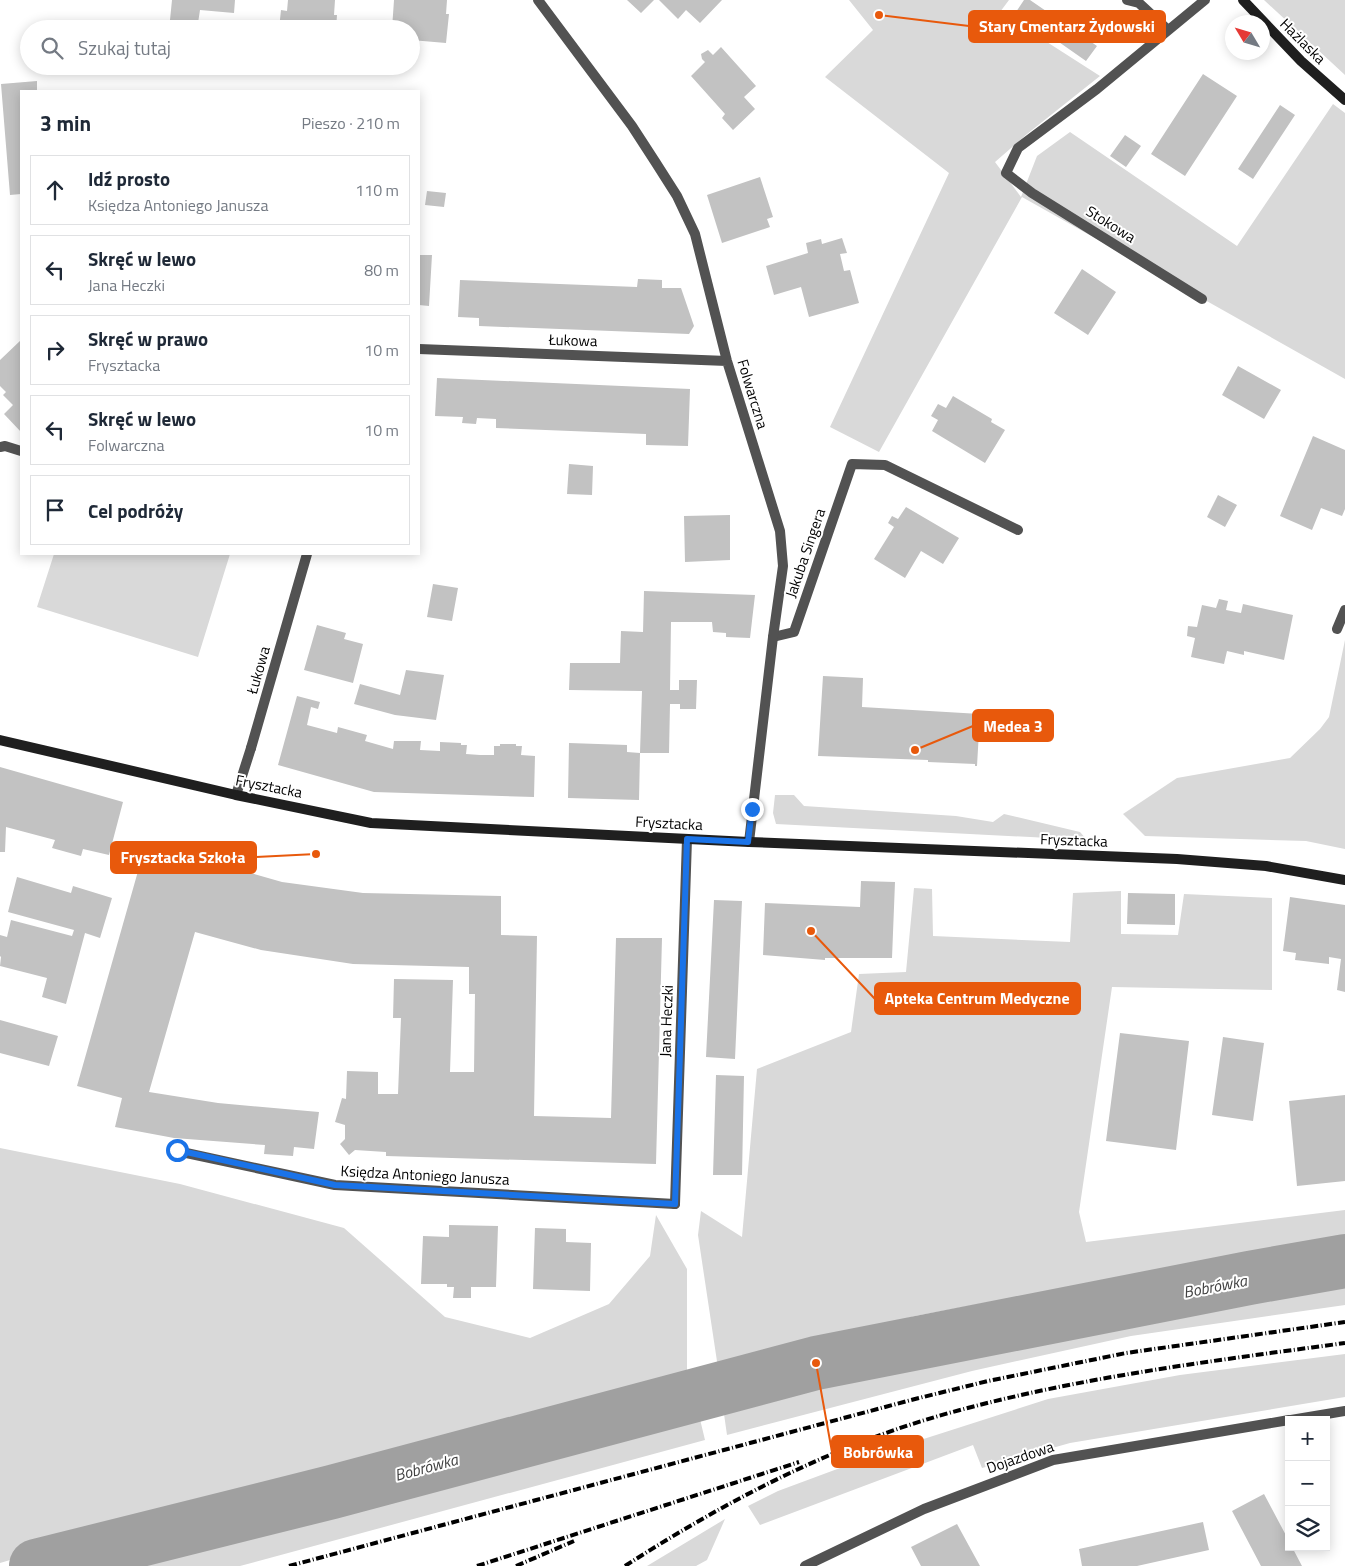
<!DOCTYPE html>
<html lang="pl">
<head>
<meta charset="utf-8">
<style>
	:root { --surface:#fff; --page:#f6f6f7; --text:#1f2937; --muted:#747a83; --line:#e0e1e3 }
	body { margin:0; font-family:"Titillium Web",sans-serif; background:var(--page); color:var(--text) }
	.controls { position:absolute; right:15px; bottom:15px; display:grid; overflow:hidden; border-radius:0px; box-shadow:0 2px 12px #0003 }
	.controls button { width:45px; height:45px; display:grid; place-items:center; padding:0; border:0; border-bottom:1px solid var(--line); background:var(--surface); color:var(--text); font:25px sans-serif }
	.compass { position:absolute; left:1225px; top:15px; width:45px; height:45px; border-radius:50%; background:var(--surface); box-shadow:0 2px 12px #0003; rotate:308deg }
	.stop { position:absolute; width:15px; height:15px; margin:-11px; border:4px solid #1a73e8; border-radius:50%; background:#fff }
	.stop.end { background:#1a73e8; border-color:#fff; box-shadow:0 1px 5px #0008 }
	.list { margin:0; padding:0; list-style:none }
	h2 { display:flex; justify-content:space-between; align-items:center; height:65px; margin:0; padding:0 20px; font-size:21px }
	h2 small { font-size:16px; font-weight:400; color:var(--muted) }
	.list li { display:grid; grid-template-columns:32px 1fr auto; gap:15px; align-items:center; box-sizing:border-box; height:70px; margin:0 10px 10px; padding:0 10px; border:1px solid var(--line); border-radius:0px }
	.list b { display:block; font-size:19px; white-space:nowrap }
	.list p { margin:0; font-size:16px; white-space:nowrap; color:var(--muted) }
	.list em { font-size:16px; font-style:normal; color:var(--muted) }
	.icon { flex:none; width:28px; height:28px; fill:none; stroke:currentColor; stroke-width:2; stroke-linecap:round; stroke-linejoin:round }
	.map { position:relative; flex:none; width:1345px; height:1566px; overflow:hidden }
	.search { position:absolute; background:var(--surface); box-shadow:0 2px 12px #0003; left:20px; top:20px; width:400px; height:55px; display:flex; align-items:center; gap:12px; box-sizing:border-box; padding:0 18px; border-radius:28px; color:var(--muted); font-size:19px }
	.panel { position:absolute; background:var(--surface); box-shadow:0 2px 12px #0003; left:20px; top:90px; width:400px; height:465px; border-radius:0px }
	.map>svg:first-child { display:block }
	.green { fill:#d9d9d9 }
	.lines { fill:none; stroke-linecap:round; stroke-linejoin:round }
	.river { stroke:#a0a0a0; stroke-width:54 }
	.building { fill:#c2c2c2 }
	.lane { stroke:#525252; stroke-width:10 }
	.street { stroke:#525252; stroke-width:10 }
	.secondary { stroke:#1f1f1f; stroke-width:10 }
	.rail { stroke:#000; stroke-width:4; stroke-dasharray:8 2.5 1 2.5; stroke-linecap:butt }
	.route { stroke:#1a73e8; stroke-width:6 }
	.labels { text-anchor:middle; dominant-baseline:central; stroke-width:4; stroke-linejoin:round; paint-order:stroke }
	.street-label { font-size:15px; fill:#000; stroke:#fff }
	.water-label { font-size:16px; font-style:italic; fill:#414141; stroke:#fff }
	.leader { fill:none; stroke:#e8590c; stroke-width:2 }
	.callout-dot { fill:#e8590c; stroke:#fff; stroke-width:2 }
	.callout { fill:#e8590c; stroke:#e8590c; stroke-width:2 }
	.callout-label { font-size:16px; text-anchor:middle; font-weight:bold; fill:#fff }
</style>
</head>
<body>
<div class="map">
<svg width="1345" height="1566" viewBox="0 0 1345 1566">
	<rect width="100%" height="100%" fill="#fff"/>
	<path class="green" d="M 849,0 L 1009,0 L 1000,12 L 1100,76 L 1027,134 L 995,162 L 1021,197 L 1037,156 L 1070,132 L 1237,246 L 1333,104 L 1345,113 L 1345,379 L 1022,197 L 879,452 L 830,427 L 949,173 L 825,77 L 873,30 Z
		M 1264,0 L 1345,0 L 1345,75 Z
		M 54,554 L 230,554 L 198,657 L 37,607 Z
		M 1345,640 L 1345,849 L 1306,841 L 1145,836 L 1123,814 L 1177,778 L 1290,758 L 1320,729 L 1329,717 Z
		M 775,795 L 794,795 L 804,806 L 956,816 L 993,822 L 1004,814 L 1080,832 L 1087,840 L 776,824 L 773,813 Z
		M 914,888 L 932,889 L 933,936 L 1070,942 L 1073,893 L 1121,891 L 1121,934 L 1178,935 L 1184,894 L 1272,898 L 1272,990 L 1112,987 L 1079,1212 L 1086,1242 L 1345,1210 L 1345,1247 L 1167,1269 L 915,1316 L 718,1368 L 698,1235 L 701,1211 L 742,1237 L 757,1069 L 851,1032 L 859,974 L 906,972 Z
		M 0,1148 L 180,1184 L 344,1228 L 445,1317 L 530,1338 L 609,1304 L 650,1256 L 656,1215 L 687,1269 L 687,1382 L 47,1549 L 0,1563 Z
		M 1345,1270 L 1345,1305 L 1131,1336 L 972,1371 L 727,1435 L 723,1407 L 823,1373 L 1177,1300 Z
		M 1345,1354 L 1345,1397 L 1070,1443 L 982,1468 L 973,1445 L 760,1525 L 748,1506 L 778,1491 L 883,1452 L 1048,1399 L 1180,1375 Z
		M 699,1415 L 705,1440 L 240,1566 L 129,1566 L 383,1502 Z
		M 725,1519 L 707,1560 L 696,1566 L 647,1566 Z"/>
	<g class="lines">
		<path class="river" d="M 36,1566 L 332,1492 L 816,1363 L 1249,1278 L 1345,1261"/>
	</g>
	<path class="building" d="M 172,0 L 235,0 L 234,13 L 200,10 L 198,23 L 170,20 Z
		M 288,0 L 335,0 L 334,15 L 337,15 L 336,29 L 279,29 L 281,10 L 287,11 Z
		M 394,0 L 447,0 L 446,14 L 449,14 L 446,43 L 411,40 L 411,29 L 392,29 Z
		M 627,0 L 654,0 L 641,13 Z
		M 659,0 L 722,0 L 700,23 L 686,10 L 678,19 Z
		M 1024,0 L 1030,0 L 1097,46 L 1086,61 L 1016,12 Z
		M 721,47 L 756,86 L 744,97 L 755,109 L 733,130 L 722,118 L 725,114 L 691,76 L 705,62 L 702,59 L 701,54 L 708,50 L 713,55 Z
		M 1203,74 L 1237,96 L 1185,176 L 1151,154 Z
		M 37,81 L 37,91 L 21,91 L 21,194 L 10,195 L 1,84 Z
		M 1280,105 L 1295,115 L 1253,179 L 1238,169 Z
		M 1125,135 L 1141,146 L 1126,167 L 1110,156 Z
		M 760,177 L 773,217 L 767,219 L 770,227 L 722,243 L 707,195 Z
		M 427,191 L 446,193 L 444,207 L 425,205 Z
		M 842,238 L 847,253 L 840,254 L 844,271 L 850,270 L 859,303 L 809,317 L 801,287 L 774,295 L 766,266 L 808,253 L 806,243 L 821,239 L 822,244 Z
		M 419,255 L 432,255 L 429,306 L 419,305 Z
		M 1082,269 L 1116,292 L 1088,335 L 1054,313 Z
		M 638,279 L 662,280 L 662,288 L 681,288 L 694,326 L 689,334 L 479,326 L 479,318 L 458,317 L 460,280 L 637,287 Z
		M 21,340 L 21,432 L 4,414 L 13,405 L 3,395 L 6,392 L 0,386 L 0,360 Z
		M 1238,366 L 1281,390 L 1264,419 L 1222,395 Z
		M 437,378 L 690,389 L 688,446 L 646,445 L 646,434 L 496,428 L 496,419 L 477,418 L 476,424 L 462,423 L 463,417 L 435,416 Z
		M 953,396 L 992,419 L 991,422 L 1005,430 L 985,463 L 932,431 L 938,420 L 931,416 L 938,404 L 946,408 Z
		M 1313,436 L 1345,450 L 1345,509 L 1342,516 L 1321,508 L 1312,530 L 1280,516 Z
		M 569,464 L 593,466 L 592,495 L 567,494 Z
		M 1218,495 L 1237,505 L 1225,527 L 1207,517 Z
		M 906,507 L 959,538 L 943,564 L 921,551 L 905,578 L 874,559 L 894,527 L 888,523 L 892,516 L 898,519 Z
		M 730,515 L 730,560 L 685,562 L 684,516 Z
		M 433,584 L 458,588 L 452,621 L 427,617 Z
		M 644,591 L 755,595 L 750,638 L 726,637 L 726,633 L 713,632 L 712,622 L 671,622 L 670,690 L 679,690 L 679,680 L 697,680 L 696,709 L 680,709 L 680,704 L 670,704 L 669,753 L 640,753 L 642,691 L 569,690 L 570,663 L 620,663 L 621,631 L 643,632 Z
		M 1219,599 L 1228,601 L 1226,610 L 1241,613 L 1243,604 L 1293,615 L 1284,660 L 1244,651 L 1244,655 L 1227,651 L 1224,664 L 1191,657 L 1195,638 L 1187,636 L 1188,626 L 1197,627 L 1202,605 L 1216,608 Z
		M 317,625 L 346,633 L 344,639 L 363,644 L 353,683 L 304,670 Z
		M 406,670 L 444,675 L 436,720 L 395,715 L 354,704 L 360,684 L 400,695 Z
		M 823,676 L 863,678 L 862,707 L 980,714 L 977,766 L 975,766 L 975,764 L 928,762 L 928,760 L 818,756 Z
		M 297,696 L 320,702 L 318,709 L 311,707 L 307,725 L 337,733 L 338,727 L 367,735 L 365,741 L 393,749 L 394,741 L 421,741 L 420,750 L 440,751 L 440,742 L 461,743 L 461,745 L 467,745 L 466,754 L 480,755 L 494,755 L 494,746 L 500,746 L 500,744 L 516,744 L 516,746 L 522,746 L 521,755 L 535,756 L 534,797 L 374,792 L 278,765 Z
		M 569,743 L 627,745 L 627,752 L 640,753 L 639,800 L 568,798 Z
		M 0,767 L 123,802 L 109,855 L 83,849 L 81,856 L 52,848 L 55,840 L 6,827 L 5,852 L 0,852 Z
		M 146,843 L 282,882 L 363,893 L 501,896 L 501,935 L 537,936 L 534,1116 L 611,1118 L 616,938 L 662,938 L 656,1164 L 386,1156 L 386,1152 L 355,1150 L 349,1155 L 340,1144 L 345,1139 L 345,1125 L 335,1122 L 342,1098 L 346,1099 L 347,1071 L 378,1072 L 378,1094 L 398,1094 L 401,1018 L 393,1018 L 394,979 L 453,980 L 450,1072 L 474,1072 L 475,994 L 469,994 L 469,967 L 353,964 L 261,950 L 195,932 L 149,1092 L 218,1103 L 319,1112 L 314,1149 L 294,1147 L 293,1156 L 264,1154 L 265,1145 L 174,1138 L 115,1127 L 122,1098 L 77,1086 Z
		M 17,877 L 71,893 L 73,886 L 112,898 L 100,938 L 85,933 L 66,1004 L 42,997 L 47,978 L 0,966 L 1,957 L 0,956 L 0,935 L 7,937 L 11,920 L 72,936 L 74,930 L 8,912 Z
		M 861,881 L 895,882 L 892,958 L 825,958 L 825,960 L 763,955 L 765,903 L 860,907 Z
		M 1128,893 L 1175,894 L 1175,925 L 1127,924 Z
		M 1290,897 L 1345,905 L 1345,992 L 1337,990 L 1341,959 L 1329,957 L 1329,964 L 1295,960 L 1296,953 L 1283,951 Z
		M 714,900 L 742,901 L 735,1059 L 706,1057 Z
		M 0,1020 L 58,1036 L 49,1066 L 0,1053 Z
		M 1120,1033 L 1189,1041 L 1176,1150 L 1106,1141 Z
		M 1223,1037 L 1264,1043 L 1253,1121 L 1212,1115 Z
		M 716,1075 L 744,1076 L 742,1175 L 713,1175 Z
		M 1345,1095 L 1345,1181 L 1297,1186 L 1289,1101 Z
		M 449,1225 L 498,1226 L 496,1287 L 471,1287 L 471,1298 L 453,1298 L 454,1287 L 447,1287 L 447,1284 L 421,1284 L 423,1236 L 449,1237 Z
		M 535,1228 L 566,1229 L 566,1242 L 591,1243 L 590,1291 L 533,1289 Z
		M 1264,1494 L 1289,1541 L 1289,1547 L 1292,1547 L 1302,1566 L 1261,1566 L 1232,1511 Z
		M 1203,1522 L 1209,1550 L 1137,1566 L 1082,1566 L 1079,1549 Z
		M 957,1524 L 980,1566 L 921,1566 L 911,1547 Z"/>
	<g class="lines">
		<path class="lane" d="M 1127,0 L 1139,3 L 1168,30
			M 1202,299 L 1032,193 L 1006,173 L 1018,148 L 1097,89 L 1205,0
			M 0,447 L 5,446 L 21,451
			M 773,637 L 794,632 L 852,464 L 885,465 L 1018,530
			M 236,795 L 251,748
			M 177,1151 L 335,1185 L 675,1204"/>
		<path class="street" d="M 538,0 L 632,126 L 656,163 L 677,196 L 695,234 L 727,361 L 780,531 L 783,566 L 773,637 L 749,842
			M 419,349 L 727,361
			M 1337,629 L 1345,610
			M 251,748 L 307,554
			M 675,1204 L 687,839
			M 1291,1420 L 1345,1411
			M 805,1566 L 924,1509 L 1053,1460 L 1289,1420"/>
		<path class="secondary" d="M 1243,0 L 1301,61 L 1345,100
			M 0,740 L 236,795 L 371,823 L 749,842 L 1177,859 L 1266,866 L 1345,880"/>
		<path class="rail" d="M 289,1566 L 915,1399 L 988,1381 L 1126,1353 L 1345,1322
			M 477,1566 L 799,1462
			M 516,1566 L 574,1541
			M 625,1566 C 726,1501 833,1445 949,1413 C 1079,1377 1212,1361 1345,1343"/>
	</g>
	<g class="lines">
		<path class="route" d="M 177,1150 L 335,1185 L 675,1204 L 687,839 L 748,842 L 752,809"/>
	</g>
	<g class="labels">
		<g class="street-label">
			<text transform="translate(1303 41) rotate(45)">Hażlaska</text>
			<text transform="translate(1111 224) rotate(32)">Stokowa</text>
			<text transform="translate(573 340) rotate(2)">Łukowa</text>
			<text transform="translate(753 394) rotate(73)">Folwarczna</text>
			<text transform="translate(805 553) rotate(-71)">Jakuba Singera</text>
			<text transform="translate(258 670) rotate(-74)">Łukowa</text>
			<text transform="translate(269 786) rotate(11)">Frysztacka</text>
			<text transform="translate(669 823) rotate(3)">Frysztacka</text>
			<text transform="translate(1074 840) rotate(2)">Frysztacka</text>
			<text transform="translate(666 1021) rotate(-88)">Jana Heczki</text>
			<text transform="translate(425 1175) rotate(3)">Księdza Antoniego Janusza</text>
			<text transform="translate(1020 1457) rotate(-19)">Dojazdowa</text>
		</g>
		<g class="water-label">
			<text transform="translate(1215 1286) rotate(-11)">Bobrówka</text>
			<text transform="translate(426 1467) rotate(-15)">Bobrówka</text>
		</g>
	</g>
	<path class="leader" d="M879 15L969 26M915 750L973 726M316 854L256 857M811 931L875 999M816 1363L832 1452"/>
	<g class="callout-dot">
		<circle cx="879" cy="15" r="5"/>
		<circle cx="915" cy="750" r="5"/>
		<circle cx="316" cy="854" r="5"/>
		<circle cx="811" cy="931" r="5"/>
		<circle cx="816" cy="1363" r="5"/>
	</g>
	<g class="callout">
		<rect x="969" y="11" width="196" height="31" rx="5"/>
		<rect x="973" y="710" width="80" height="31" rx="5"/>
		<rect x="111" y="842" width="145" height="31" rx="5"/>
		<rect x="875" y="983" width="205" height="31" rx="5"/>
		<rect x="832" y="1436" width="91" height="31" rx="5"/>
	</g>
	<g class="callout-label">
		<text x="1067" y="32">Stary Cmentarz Żydowski</text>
		<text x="1013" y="732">Medea 3</text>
		<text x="183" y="863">Frysztacka Szkoła</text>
		<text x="977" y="1004">Apteka Centrum Medyczne</text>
		<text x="878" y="1458">Bobrówka</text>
	</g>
</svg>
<div class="controls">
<button>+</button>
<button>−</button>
<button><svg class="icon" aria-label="layers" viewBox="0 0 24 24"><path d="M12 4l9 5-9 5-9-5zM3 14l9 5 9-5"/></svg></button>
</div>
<svg class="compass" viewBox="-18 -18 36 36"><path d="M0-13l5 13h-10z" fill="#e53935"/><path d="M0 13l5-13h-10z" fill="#747a83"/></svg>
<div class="stop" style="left:177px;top:1150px"></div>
<div class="stop end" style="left:752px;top:809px"></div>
<div class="search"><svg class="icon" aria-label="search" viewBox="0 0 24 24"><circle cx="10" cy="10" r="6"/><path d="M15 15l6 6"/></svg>Szukaj tutaj</div>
<section class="panel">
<h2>3 min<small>Pieszo · 210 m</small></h2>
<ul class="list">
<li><svg class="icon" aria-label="ahead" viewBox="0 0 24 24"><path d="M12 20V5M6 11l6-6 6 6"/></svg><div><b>Idź prosto</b><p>Księdza Antoniego Janusza</p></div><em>110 m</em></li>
<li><svg class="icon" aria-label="left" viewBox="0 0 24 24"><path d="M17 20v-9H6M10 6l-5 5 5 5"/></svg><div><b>Skręć w lewo</b><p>Jana Heczki</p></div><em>80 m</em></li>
<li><svg class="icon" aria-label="right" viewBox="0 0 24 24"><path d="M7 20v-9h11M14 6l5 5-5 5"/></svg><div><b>Skręć w prawo</b><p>Frysztacka</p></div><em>10 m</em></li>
<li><svg class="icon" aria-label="left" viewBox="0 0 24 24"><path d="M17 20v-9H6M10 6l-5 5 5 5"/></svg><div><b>Skręć w lewo</b><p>Folwarczna</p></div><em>10 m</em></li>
<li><svg class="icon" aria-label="arrive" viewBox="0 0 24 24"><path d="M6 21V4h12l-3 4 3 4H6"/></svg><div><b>Cel podróży</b></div></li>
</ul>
</section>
</div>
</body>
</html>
